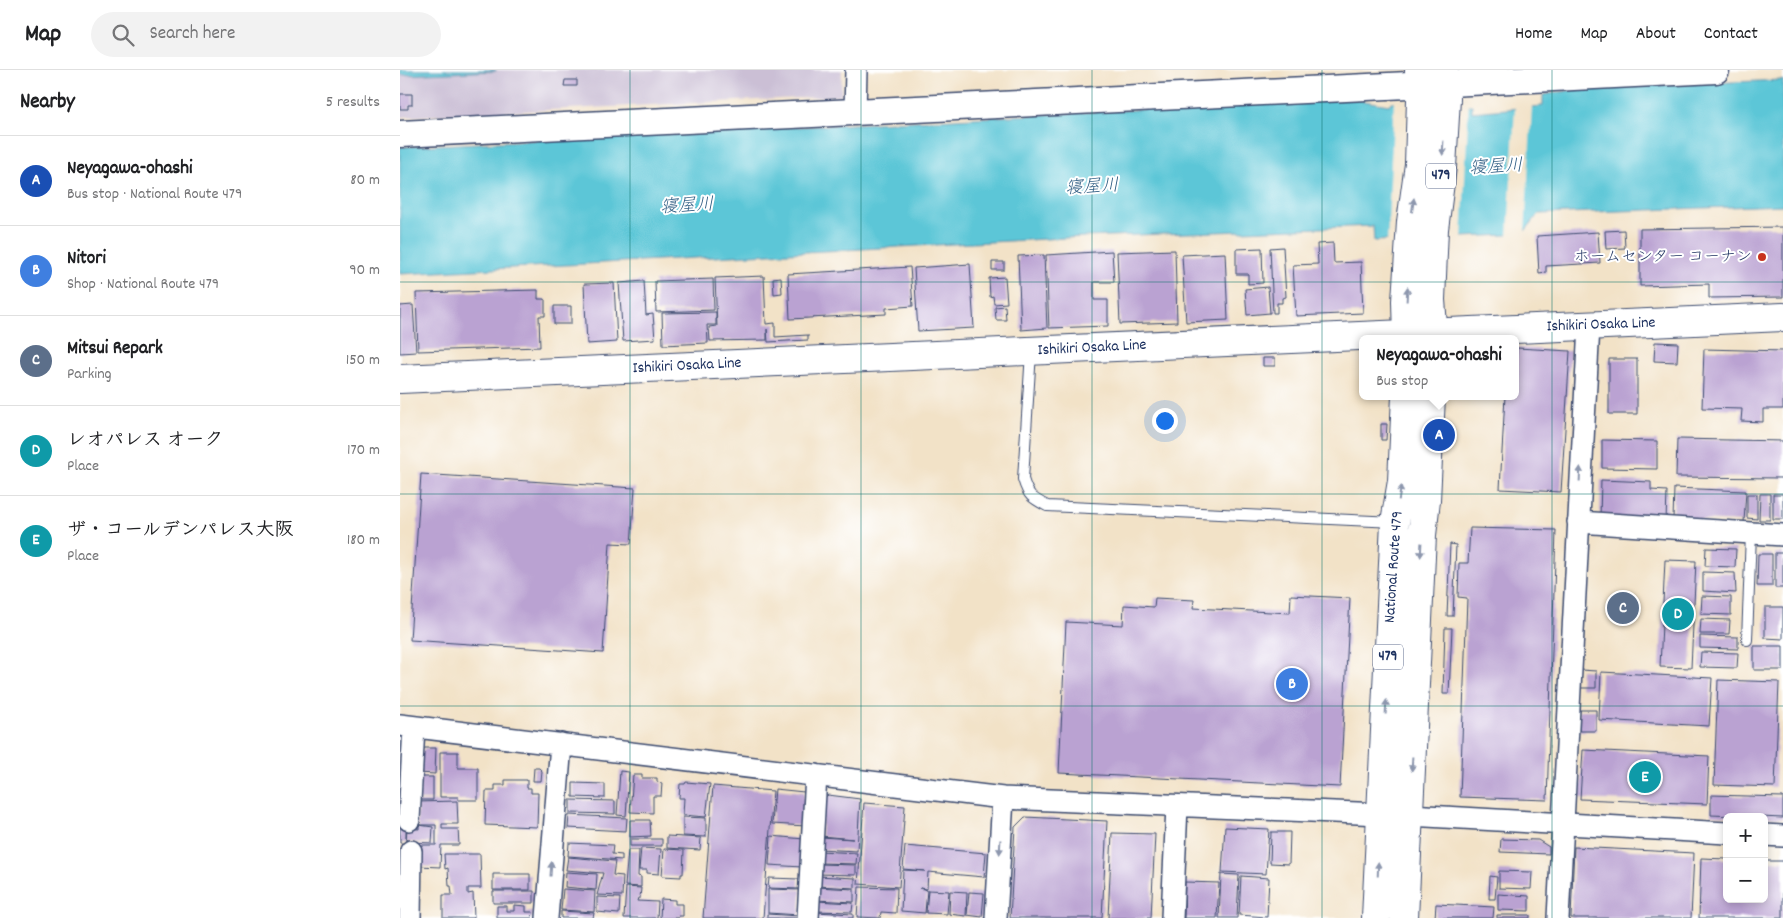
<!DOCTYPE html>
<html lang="en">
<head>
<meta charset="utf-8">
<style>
	:root { --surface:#fff; --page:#f2f2f2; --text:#202124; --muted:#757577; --line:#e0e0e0; --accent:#c8321e }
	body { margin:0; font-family:Dekko,"Klee One",sans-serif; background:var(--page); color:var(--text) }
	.controls { position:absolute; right:15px; bottom:15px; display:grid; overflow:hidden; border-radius:8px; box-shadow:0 2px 8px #0003 }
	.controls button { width:45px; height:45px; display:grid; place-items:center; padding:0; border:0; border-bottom:1px solid var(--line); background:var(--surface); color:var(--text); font:25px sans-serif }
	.you { position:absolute; left:764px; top:350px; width:18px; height:18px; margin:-12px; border:4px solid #fff; border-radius:50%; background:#1a73e8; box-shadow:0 0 0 8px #1a73e833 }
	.badge { display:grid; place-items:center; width:32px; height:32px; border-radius:50%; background:var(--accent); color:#fff; font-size:16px; font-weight:700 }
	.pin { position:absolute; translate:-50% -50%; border:2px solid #fff; box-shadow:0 1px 5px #0006 }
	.popup { position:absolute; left:959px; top:265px; width:160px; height:65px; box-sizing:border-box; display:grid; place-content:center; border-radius:8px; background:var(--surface); filter:drop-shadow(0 1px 4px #0005); font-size:16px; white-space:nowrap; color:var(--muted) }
	.popup b { font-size:19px; color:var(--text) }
	.popup::after { content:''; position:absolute; left:50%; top:100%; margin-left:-10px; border:10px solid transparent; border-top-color:var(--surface) }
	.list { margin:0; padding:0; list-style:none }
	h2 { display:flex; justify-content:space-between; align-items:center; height:65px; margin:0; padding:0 20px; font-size:21px }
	h2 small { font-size:16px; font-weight:400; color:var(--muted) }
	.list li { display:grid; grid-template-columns:32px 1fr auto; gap:15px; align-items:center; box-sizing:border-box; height:90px; padding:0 20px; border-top:1px solid var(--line) }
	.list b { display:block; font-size:19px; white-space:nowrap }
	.list p { margin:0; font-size:16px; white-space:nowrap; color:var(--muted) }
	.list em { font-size:16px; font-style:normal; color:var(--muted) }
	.icon { flex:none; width:28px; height:28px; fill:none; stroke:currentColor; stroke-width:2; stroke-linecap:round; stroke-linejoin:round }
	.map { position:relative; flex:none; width:1383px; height:848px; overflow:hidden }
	header { display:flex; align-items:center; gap:30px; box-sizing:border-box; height:70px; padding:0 25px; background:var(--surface); border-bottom:1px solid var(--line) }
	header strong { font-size:24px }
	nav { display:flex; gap:28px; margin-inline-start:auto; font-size:18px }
	.search { width:350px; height:45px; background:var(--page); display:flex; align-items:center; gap:12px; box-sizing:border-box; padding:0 18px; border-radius:28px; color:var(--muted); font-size:19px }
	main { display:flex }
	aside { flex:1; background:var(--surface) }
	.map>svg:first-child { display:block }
	.industrial { fill:#cbbfd5 }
	.water { fill:#5cc6d7; stroke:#3c7a9a }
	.pier { fill:#f2e2c7 }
	.building { fill:#baa2d2 }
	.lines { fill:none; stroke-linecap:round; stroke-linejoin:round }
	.service-casing { stroke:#3b4a6e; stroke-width:12 }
	.minor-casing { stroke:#3b4a6e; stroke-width:24 }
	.tertiary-casing { stroke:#3b4a6e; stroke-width:29 }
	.secondary-casing { stroke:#3b4a6e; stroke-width:30 }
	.trunk-casing { stroke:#3b4a6e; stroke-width:30 }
	.service { stroke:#fff; stroke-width:10 }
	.minor { stroke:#fff; stroke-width:21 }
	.tertiary { stroke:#fff; stroke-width:26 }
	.secondary { stroke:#fff; stroke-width:28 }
	.trunk { stroke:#fff; stroke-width:28 }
	.oneway { fill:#8d97ae }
	.grid { fill:none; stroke:#0f766e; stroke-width:1; stroke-opacity:0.55 }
	.poi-dot { fill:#c8321e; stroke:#fff; stroke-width:2 }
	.labels { text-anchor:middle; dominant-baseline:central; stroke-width:4; stroke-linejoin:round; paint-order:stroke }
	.shield { fill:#fff; stroke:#5f6d8e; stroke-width:1 }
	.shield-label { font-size:15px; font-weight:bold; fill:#1b2f5e }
	.poi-label { font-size:16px; fill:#1b2f5e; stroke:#fff; text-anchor:end }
	.street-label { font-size:16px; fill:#1b2f5e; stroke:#fff }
	.water-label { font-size:18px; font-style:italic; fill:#2e5c82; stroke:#fff }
</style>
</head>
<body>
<header>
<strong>Map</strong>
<div class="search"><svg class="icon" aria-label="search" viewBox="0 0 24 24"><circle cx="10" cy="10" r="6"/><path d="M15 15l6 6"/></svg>Search here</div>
<nav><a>Home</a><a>Map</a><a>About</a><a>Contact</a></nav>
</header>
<main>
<aside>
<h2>Nearby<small>5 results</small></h2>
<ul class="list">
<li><span class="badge" style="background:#1a4fb4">A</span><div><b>Neyagawa-ohashi</b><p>Bus stop · National Route 479</p></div><em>80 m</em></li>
<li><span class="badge" style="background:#3f7fe0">B</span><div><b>Nitori</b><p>Shop · National Route 479</p></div><em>90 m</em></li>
<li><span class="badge" style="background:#5c6f8a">C</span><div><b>Mitsui Repark</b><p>Parking</p></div><em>150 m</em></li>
<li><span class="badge" style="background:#0f9aa8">D</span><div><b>レオパレス オーク</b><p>Place</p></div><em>170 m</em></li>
<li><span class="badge" style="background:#0f9aa8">E</span><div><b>ザ・コールデンパレス大阪</b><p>Place</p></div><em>180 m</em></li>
</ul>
</aside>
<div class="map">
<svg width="1383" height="848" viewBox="0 0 1383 848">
	<rect width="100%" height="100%" fill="#fff"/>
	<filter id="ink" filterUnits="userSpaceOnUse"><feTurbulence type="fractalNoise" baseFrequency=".02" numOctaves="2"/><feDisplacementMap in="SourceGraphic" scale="10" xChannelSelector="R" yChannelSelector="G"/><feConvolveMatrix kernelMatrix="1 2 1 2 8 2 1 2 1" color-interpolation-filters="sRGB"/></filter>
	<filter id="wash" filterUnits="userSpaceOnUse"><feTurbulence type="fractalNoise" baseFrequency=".0096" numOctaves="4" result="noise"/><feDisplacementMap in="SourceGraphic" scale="20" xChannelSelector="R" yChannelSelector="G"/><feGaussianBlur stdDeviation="1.12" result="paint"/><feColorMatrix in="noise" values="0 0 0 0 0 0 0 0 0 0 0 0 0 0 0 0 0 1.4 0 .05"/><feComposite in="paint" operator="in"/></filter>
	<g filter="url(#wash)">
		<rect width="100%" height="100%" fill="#f2e2c7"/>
		<path class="industrial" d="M 0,0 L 442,0 L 441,26 L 0,47 Z"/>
		<path class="water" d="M 0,0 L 96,0 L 96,1 L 0,5 Z
			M 1383,10 L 1383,135 L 1139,144 L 1125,161 L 1107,165 L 974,171 L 973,156 L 683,167 L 0,204 L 0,77 L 951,29 L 989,35 L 991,32 L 1067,29 L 1067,35 L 1072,35 L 1072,42 L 1143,36 L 1143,25 L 1184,18 Z"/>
		<path class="pier" d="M 1069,28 L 1062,169 L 987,174 L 994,31 Z
			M 1132,35 L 1125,163 L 1108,167 L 1115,36 Z"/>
		<g id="blocks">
			<path class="building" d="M 165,10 L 177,10 L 177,16 L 164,16 Z
				M 0,24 L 12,24 L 12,35 L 8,35 L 8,39 L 0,39 Z
				M 1383,157 L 1383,227 L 1309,228 L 1309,214 L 1240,216 L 1240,159 Z
				M 1224,160 L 1225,178 L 1206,179 L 1205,161 Z
				M 1198,162 L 1200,193 L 1146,196 L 1146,203 L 1139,204 L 1137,166 Z
				M 933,173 L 934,193 L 961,192 L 963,243 L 896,246 L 893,195 L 918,194 L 917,174 Z
				M 883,177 L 886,227 L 882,228 L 882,233 L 877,233 L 877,243 L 873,243 L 870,178 Z
				M 862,178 L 863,213 L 848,214 L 848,204 L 836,204 L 836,179 Z
				M 775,180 L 777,252 L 720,254 L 717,182 Z
				M 712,181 L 714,212 L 694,212 L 694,230 L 708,230 L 708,256 L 649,258 L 646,185 Z
				M 825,183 L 828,250 L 786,252 L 782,185 Z
				M 644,185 L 647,258 L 621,260 L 618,186 Z
				M 592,192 L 604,192 L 604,200 L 592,200 Z
				M 570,194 L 574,258 L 518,261 L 514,198 Z
				M 510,197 L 513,236 L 486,238 L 486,244 L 390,249 L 388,204 Z
				M 364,206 L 366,254 L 375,253 L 375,267 L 408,265 L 408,270 L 368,272 L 367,259 L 367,270 L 310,271 L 309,257 L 317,256 L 315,208 Z
				M 381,207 L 382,223 L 374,224 L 373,208 Z
				M 605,207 L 607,233 L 594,234 L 593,226 L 590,227 L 589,208 Z
				M 313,209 L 314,240 L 256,242 L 255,211 Z
				M 244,211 L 246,245 L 253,244 L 255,269 L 223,271 L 219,213 Z
				M 214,213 L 217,272 L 187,274 L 184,214 Z
				M 868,217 L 870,243 L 847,245 L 845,219 Z
				M 138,220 L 138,229 L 145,229 L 145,246 L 139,246 L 140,277 L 18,281 L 16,223 Z
				M 13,235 L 16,282 L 0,283 L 0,236 Z
				M 154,236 L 171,236 L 171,254 L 154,254 Z
				M 605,236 L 606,250 L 596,250 L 595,237 Z
				M 316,242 L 316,255 L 307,255 L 308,273 L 263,275 L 262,243 Z
				M 1255,272 L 1278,273 L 1277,292 L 1254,291 Z
				M 1117,278 L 1170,281 L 1161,422 L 1100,419 L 1105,326 L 1115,326 Z
				M 1304,279 L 1383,281 L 1383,339 L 1363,339 L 1363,352 L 1341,351 L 1342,339 L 1302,338 Z
				M 863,288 L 875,288 L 875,296 L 863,296 Z
				M 1209,289 L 1237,289 L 1237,344 L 1209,344 Z
				M 981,354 L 987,354 L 986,370 L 981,370 Z
				M 1041,355 L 1047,355 L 1046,372 L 1041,372 Z
				M 1277,369 L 1383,371 L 1383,408 L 1276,407 Z
				M 1202,370 L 1257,371 L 1257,399 L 1202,398 Z
				M 21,404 L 235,418 L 231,474 L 210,473 L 203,583 L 10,570 Z
				M 1201,410 L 1251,412 L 1251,420 L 1267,421 L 1266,451 L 1200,448 Z
				M 1274,418 L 1346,421 L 1344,452 L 1273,449 Z
				M 1347,424 L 1357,424 L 1357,449 L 1347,448 Z
				M 1360,424 L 1370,424 L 1370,450 L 1359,450 Z
				M 1373,424 L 1383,424 L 1383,449 L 1373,449 Z
				M 1070,458 L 1156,460 L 1147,730 L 1060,727 L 1067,528 L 1058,527 L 1059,493 L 1068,493 Z
				M 1050,474 L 1056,475 L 1053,546 L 1047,546 Z
				M 1306,478 L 1336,479 L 1335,497 L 1305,496 Z
				M 1375,483 L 1383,483 L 1383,518 L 1375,518 Z
				M 1358,484 L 1372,484 L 1372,516 L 1357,516 Z
				M 1265,490 L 1296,491 L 1291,598 L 1260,597 Z
				M 1303,502 L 1335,503 L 1336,523 L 1303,521 Z
				M 891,525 L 950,528 L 940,717 L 659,703 L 666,552 L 723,555 L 724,535 L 754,537 L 755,528 L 794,530 L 793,538 L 890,543 Z
				M 1302,526 L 1331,527 L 1331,545 L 1301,544 Z
				M 1365,537 L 1383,537 L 1383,569 L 1365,568 Z
				M 1301,549 L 1330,550 L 1329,564 L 1300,564 Z
				M 1045,558 L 1052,558 L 1049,624 L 1043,624 Z
				M 1300,566 L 1338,567 L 1338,579 L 1300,578 Z
				M 1354,576 L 1383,576 L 1383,600 L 1354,600 Z
				M 1301,582 L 1338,583 L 1337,598 L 1300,597 Z
				M 1181,600 L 1196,601 L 1196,618 L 1180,618 Z
				M 1201,602 L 1312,608 L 1309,656 L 1199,650 Z
				M 1318,610 L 1379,612 L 1375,717 L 1314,715 Z
				M 1179,640 L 1196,640 L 1196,661 L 1179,661 Z
				M 25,678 L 36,678 L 35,704 L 18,703 L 19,684 Z
				M 1183,680 L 1309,686 L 1307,734 L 1180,729 Z
				M 40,682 L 58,682 L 58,698 L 78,698 L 78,730 L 58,730 L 58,727 L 40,727 Z
				M 134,698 L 139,698 L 142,701 L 141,711 L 133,711 Z
				M 220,701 L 229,702 L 226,746 L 217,745 Z
				M 233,705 L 242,705 L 242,708 L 257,708 L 257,712 L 262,713 L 261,726 L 253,726 L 253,743 L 230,742 Z
				M 20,707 L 33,707 L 33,730 L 19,730 Z
				M 105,710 L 127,710 L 127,718 L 131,718 L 131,723 L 138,723 L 137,757 L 85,755 L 86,721 L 95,721 L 95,715 L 105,715 Z
				M 286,712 L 310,714 L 306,747 L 283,745 L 284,728 L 279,728 L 280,714 L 285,714 Z
				M 173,713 L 205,714 L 205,728 L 173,727 Z
				M 313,716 L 373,721 L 363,848 L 303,848 Z
				M 375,719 L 404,722 L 406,756 L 372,754 Z
				M 428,725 L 460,729 L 457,781 L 419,779 L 420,767 L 453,769 L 421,766 L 423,729 Z
				M 1311,725 L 1383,727 L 1383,748 L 1311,745 Z
				M 170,730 L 215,731 L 215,744 L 170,743 Z
				M 57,731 L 58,754 L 42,754 L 42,759 L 58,759 L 59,775 L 41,775 L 40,797 L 19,796 L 17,775 L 36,775 L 36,755 L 17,755 L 17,732 Z
				M 464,733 L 505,736 L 499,817 L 458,814 Z
				M 169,745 L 227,748 L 226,761 L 168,758 Z
				M 283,747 L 306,748 L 306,767 L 283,766 Z
				M 625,747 L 707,751 L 702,848 L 610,848 L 615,757 Z
				M 230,750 L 250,750 L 251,766 L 230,767 Z
				M 19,755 L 33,757 L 32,773 L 6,772 L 7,758 L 19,759 Z
				M 0,757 L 6,758 L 6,773 L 0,773 Z
				M 825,757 L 869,759 L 866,804 L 822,802 Z
				M 871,762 L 890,762 L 889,794 L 870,793 Z
				M 712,763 L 755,764 L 751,848 L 708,848 Z
				M 267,766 L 301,768 L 300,780 L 267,778 Z
				M 371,766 L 404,769 L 402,797 L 369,795 Z
				M 230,769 L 262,769 L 262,776 L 230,776 Z
				M 1101,769 L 1138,770 L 1149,777 L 1149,784 L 1100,782 Z
				M 169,773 L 213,775 L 212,784 L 222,785 L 222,790 L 168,786 Z
				M 505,776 L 586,783 L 584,807 L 528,802 L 527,819 L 520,818 L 527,820 L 525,843 L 501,841 L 503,800 L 525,801 L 503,799 Z
				M 1174,777 L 1294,783 L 1291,848 L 1171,848 Z
				M 241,778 L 261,779 L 259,804 L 247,803 L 247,800 L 239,800 Z
				M 264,779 L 284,780 L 283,804 L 281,804 L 281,807 L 262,806 Z
				M 228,780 L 239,780 L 238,806 L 241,807 L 241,817 L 225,816 Z
				M 419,781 L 457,783 L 456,794 L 419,793 Z
				M 44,784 L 80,784 L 81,818 L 68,818 L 68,824 L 73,823 L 74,848 L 43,848 L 43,825 L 52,825 L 51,816 L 49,816 L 48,798 L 45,799 Z
				M 168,787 L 215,791 L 213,805 L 223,806 L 222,826 L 197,825 L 203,803 L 166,800 Z
				M 1301,788 L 1327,789 L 1327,829 L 1364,829 L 1364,791 L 1383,791 L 1383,848 L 1299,848 Z
				M 418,794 L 456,795 L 456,805 L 418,804 Z
				M 1099,801 L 1132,802 L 1131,819 L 1099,818 Z
				M 166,802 L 197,804 L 196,820 L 165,817 Z
				M 93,804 L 130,804 L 130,820 L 93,820 Z
				M 821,804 L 839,805 L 837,848 L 819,848 Z
				M 418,806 L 455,808 L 455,818 L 417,816 Z
				M 841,806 L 869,808 L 867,847 L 839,845 Z
				M 1090,806 L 1097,807 L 1095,829 L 1089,829 Z
				M 369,808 L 399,809 L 399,819 L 368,818 Z
				M 785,812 L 819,813 L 817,848 L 784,848 Z
				M 226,817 L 241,818 L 240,828 L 238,828 L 237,831 L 258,832 L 257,848 L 224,848 Z
				M 416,817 L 454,819 L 454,832 L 416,830 Z
				M 459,817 L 497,818 L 496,843 L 481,842 L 480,848 L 457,847 Z
				M 163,819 L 195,821 L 194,842 L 161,840 Z
				M 368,819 L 401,820 L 400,845 L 368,843 Z
				M 528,820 L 549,821 L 547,844 L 526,843 Z
				M 93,821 L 134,821 L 134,833 L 93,833 Z
				M 550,821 L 567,822 L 566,846 L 549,844 Z
				M 569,822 L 584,823 L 582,847 L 567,845 Z
				M 1098,824 L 1129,826 L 1129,841 L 1098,840 Z
				M 197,827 L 220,828 L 219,844 L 197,842 Z
				M 261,829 L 275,830 L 275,834 L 283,834 L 283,846 L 279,846 L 278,848 L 260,848 Z
				M 416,831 L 453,833 L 452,842 L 415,841 Z
				M 1036,834 L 1094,837 L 1093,848 L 1035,848 Z
				M 114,835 L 126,836 L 126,842 L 133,842 L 132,848 L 97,848 L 97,836 L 106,836 L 106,841 L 114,841 Z
				M 161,841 L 194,843 L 193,848 L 161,848 Z
				M 415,842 L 453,844 L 453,848 L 415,848 Z
				M 367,844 L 400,846 L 399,848 L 367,848 Z
				M 1097,845 L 1130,845 L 1130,848 L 1097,848 Z"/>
		</g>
	</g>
	<g filter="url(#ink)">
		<use href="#blocks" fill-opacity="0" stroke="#3b4a6e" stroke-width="1"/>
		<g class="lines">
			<defs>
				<path id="service" d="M 631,282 L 623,409 C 628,426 632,428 647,436 L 995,452
					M 1347,570 L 1351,463"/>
				<path id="minor" d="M 455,43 L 456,0
					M 1178,452 L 1383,465
					M 0,655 L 603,728 L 981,744
					M 1009,745 L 1327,763
					M 9,750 L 14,657
					M 1364,765 L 1383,766
					M 10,848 L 11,781
					M 147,848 L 161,674
					M 408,848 L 416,705
					M 596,848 L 603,728
					M 772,848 L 777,736
					M 1158,848 L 1189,256"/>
				<path id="tertiary" d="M 0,64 L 1316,0"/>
				<path id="secondary" d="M 0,309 L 1383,247"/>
				<path id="trunk" d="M 1007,269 L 1006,231 L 1011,152 L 1019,94 L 1021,30 L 1019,0
					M 1034,269 L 1031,230 L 1034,159 L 1042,97 L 1046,29 L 1044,0
					M 976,848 L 995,452 L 1002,411 L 1006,326
					M 1004,848 L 1022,465 L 1026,430 L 1031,326"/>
			</defs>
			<use href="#service" class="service-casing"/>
			<use href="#minor" class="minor-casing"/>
			<use href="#tertiary" class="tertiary-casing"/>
			<use href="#secondary" class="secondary-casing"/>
			<use href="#trunk" class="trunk-casing"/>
			<use href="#service" class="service"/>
			<use href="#minor" class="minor"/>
			<use href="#tertiary" class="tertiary"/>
			<use href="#secondary" class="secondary"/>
			<use href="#trunk" class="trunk"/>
		</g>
		<defs><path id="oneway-solid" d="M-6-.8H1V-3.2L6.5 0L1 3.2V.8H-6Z" transform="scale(1.25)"/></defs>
		<g class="oneway">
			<use href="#oneway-solid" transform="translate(1043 78) rotate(93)"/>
			<use href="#oneway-solid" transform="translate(1013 135) rotate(-82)"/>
			<use href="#oneway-solid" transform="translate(1007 224) rotate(-87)"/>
			<use href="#oneway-solid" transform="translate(1180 404) rotate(-87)"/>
			<use href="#oneway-solid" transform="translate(1000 423) rotate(-80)"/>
			<use href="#oneway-solid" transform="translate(1021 480) rotate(93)"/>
			<use href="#oneway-solid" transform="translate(986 637) rotate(-87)"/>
			<use href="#oneway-solid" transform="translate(1012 694) rotate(93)"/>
			<use href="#oneway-solid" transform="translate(600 777) rotate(93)"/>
			<use href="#oneway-solid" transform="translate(151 799) rotate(-86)"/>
			<use href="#oneway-solid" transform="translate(978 799) rotate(-88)"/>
		</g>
	</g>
	<path class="grid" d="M 230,0 L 230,848M 461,0 L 461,848M 692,0 L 692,848M 922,0 L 922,848M 1152,0 L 1152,848M 0,212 L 1383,212M 0,424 L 1383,424M 0,636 L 1383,636"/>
	<circle class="poi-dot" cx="1362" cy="187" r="5"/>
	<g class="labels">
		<g class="shield">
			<rect x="1026" y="93.5" width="30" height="25" rx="4"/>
			<rect x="973" y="574.5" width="30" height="25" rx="4"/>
		</g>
		<g class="shield-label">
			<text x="1041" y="106">479</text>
			<text x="988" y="587">479</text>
		</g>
		<g class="poi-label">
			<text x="1352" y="187">ホームセンター コーナン</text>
		</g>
		<g class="street-label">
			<text transform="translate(1201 255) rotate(-2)">Ishikiri Osaka Line</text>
			<text transform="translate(692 278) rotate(-3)">Ishikiri Osaka Line</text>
			<text transform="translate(287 296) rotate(-3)">Ishikiri Osaka Line</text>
			<text transform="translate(994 497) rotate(-86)">National Route 479</text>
		</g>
		<g class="water-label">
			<text transform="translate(1096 98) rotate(-3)">寝屋川</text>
			<text transform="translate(692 118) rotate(-3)">寝屋川</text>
			<text transform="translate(287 137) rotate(-3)">寝屋川</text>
		</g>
	</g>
</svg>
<div class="controls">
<button>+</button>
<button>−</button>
</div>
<div class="you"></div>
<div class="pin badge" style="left:1039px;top:365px;background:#1a4fb4">A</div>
<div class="popup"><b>Neyagawa-ohashi</b>Bus stop</div>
<div class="pin badge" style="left:892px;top:614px;background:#3f7fe0">B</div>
<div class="pin badge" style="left:1223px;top:538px;background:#5c6f8a">C</div>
<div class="pin badge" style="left:1278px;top:544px;background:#0f9aa8">D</div>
<div class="pin badge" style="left:1245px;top:707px;background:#0f9aa8">E</div>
</div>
</main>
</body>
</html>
